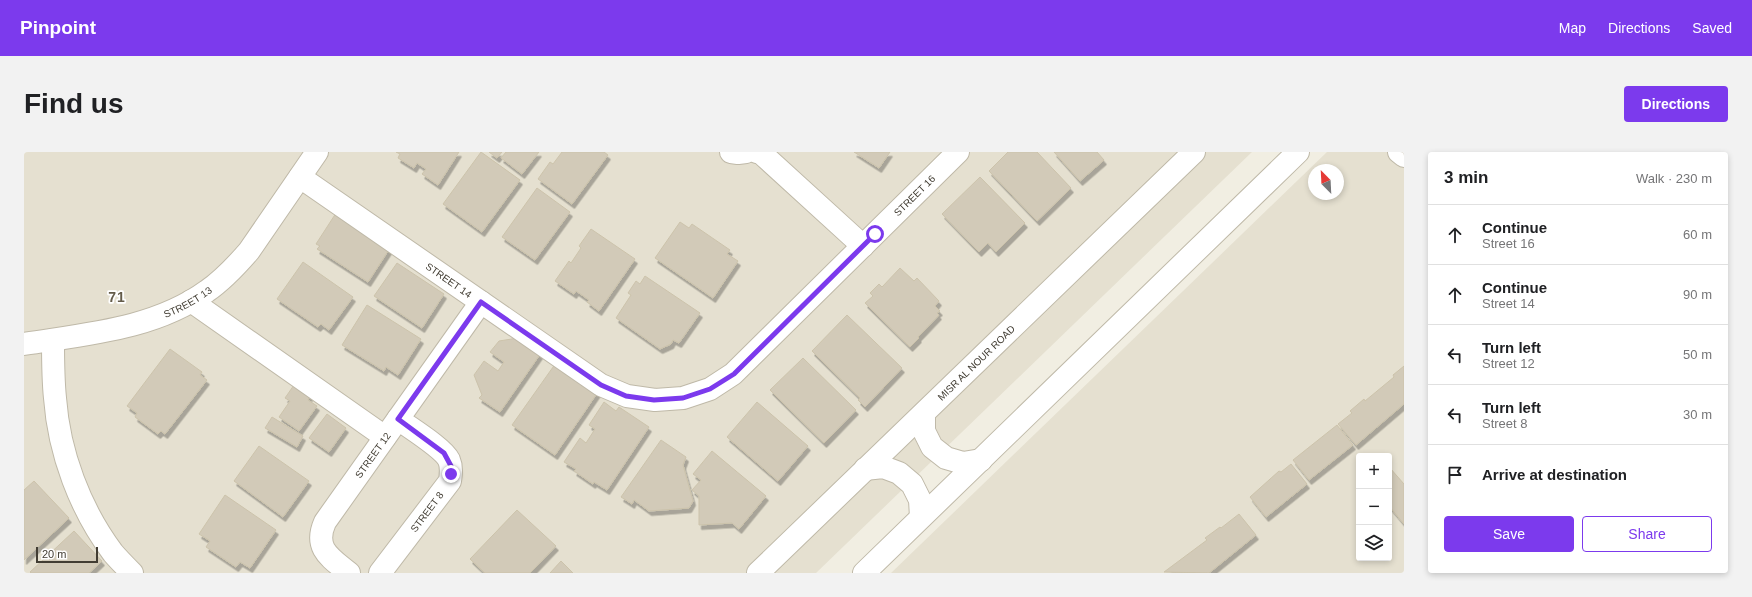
<!DOCTYPE html>
<html lang="en">
<head>
<meta charset="utf-8">
<style>
	:root { --surface:#fff; --page:#f2f2f2; --text:#202124; --muted:#757577; --line:#e0e0e0; --accent:#7c3aed }
	body { margin:0; font-family:Helvetica,sans-serif; background:var(--page); color:var(--text) }
	.controls { position:absolute; right:12px; bottom:12px; display:grid; overflow:hidden; border-radius:4px; box-shadow:0 2px 6px #0003 }
	.controls button { width:36px; height:36px; display:grid; place-items:center; padding:0; border:0; border-bottom:1px solid var(--line); background:var(--surface); color:var(--text); font:20px sans-serif }
	.compass { position:absolute; left:1284px; top:12px; width:36px; height:36px; border-radius:50%; background:var(--surface); box-shadow:0 2px 6px #0003; rotate:336deg }
	.scale { position:absolute; left:12px; bottom:10px; width:62px; box-sizing:border-box; padding-left:4px; border:2px solid #423d33; border-top:0; font-size:11px; line-height:14px; white-space:nowrap; color:#423d33; -webkit-text-stroke:3px #fff; paint-order:stroke }
	.stop { position:absolute; width:12px; height:12px; margin:-9px; border:3px solid #7c3aed; border-radius:50%; background:#fff }
	.stop.end { background:#7c3aed; border-color:#fff; box-shadow:0 1px 4px #0008 }
	.list { margin:0; padding:0; list-style:none }
	h2 { display:flex; justify-content:space-between; align-items:center; height:52px; margin:0; padding:0 16px; font-size:17px }
	h2 small { font-size:13px; font-weight:400; color:var(--muted) }
	.list li { display:grid; grid-template-columns:26px 1fr auto; gap:12px; align-items:center; box-sizing:border-box; height:60px; padding:0 16px; border-top:1px solid var(--line) }
	.list b { display:block; font-size:15px; white-space:nowrap }
	.list p { margin:0; font-size:13px; white-space:nowrap; color:var(--muted) }
	.list em { font-size:13px; font-style:normal; color:var(--muted) }
	.actions { display:flex; gap:8px; padding:12px 16px }
	.actions a { flex:1; padding:9px 0; border:1px solid var(--accent); border-radius:4px; text-align:center; font-size:14px; color:var(--accent) }
	.actions .main { background:var(--accent); color:#fff }
	.icon { flex:none; width:22px; height:22px; fill:none; stroke:currentColor; stroke-width:2; stroke-linecap:round; stroke-linejoin:round }
	.map { position:relative; flex:none; width:1380px; height:421px; overflow:hidden; border-radius:4px }
	header { display:flex; align-items:center; gap:24px; box-sizing:border-box; height:56px; padding:0 20px; background:var(--accent); color:#fff }
	header strong { font-size:19px }
	nav { display:flex; gap:22px; margin-inline-start:auto; font-size:14px }
	.intro { display:flex; align-items:center; justify-content:space-between; box-sizing:border-box; height:96px; padding:0 24px }
	h1 { margin:0; font-size:28px }
	.button { padding:10px 18px; border-radius:4px; background:var(--accent); color:#fff; font-size:14px; font-weight:700 }
	main { display:flex; gap:24px; padding:0 24px }
	aside { flex:1; background:var(--surface); border-radius:4px; box-shadow:0 2px 6px #0003 }
	.map>svg:first-child { display:block }
	.residential { fill:#e5e0d0; fill-rule:evenodd }
	.building { fill:#d2cab8; stroke:#ccc3ab; filter:url(#shadow) }
	.lines { fill:none; stroke-linecap:round; stroke-linejoin:round }
	.minor-casing { stroke:#bfb9a8; stroke-width:24 }
	.minor { stroke:#fff; stroke-width:22 }
	.route { stroke:#7c3aed; stroke-width:5 }
	.labels { text-anchor:middle; dominant-baseline:central; stroke-width:3.5; stroke-linejoin:round; paint-order:stroke }
	.street-label { font-size:10px; fill:#423d33; stroke:#fff }
	.district-label { font-size:14px; font-weight:bold; letter-spacing:1px; fill:#645c4a; stroke:#fff }
</style>
</head>
<body>
<header>
<strong>Pinpoint</strong>
<nav><a>Map</a><a>Directions</a><a>Saved</a></nav>
</header>
<div class="intro"><h1>Find us</h1><a class="button">Directions</a></div>
<main>
<div class="map">
<svg width="1380" height="421" viewBox="0 0 1380 421">
	<defs>
		<filter id="shadow"><feDropShadow dx="2.5" dy="4.5" stdDeviation="0" flood-color="#0004"/></filter>
	</defs>
	<rect width="100%" height="100%" fill="#f1eee2"/>
	<path class="residential" d="M 0,0 L 1228,0 L 792,421 L 0,421 Z
		M 1303,0 L 1380,0 L 1380,421 L 867,421 ZM 1290,18 L 1314,18 L 1314,42 L 1290,42 ZM 1335,304 L 1365,304 L 1365,406 L 1335,406 Z"/>
	<path class="building" d="M 372,0 L 435,0 L 414,33 L 398,22 L 402,17 L 393,11 L 390,16 L 374,6 L 376,2 Z
		M 457,0 L 496,28 L 458,80 L 419,52 Z
		M 465,0 L 478,0 L 473,6 Z
		M 482,0 L 515,0 L 498,22 L 477,6 Z
		M 538,0 L 580,0 L 584,3 L 548,52 L 514,27 L 526,10 L 529,12 Z
		M 830,0 L 866,0 L 855,16 Z
		M 984,0 L 1013,0 L 1047,36 L 1013,69 L 965,19 Z
		M 1030,0 L 1073,0 L 1080,8 L 1056,29 Z
		M 956,25 L 1001,71 L 972,100 L 964,91 L 955,100 L 918,62 Z
		M 513,36 L 546,60 L 511,108 L 478,85 Z
		M 314,58 L 368,93 L 344,130 L 293,97 L 296,94 L 292,92 Z
		M 656,70 L 665,76 L 668,72 L 706,98 L 703,102 L 714,109 L 689,146 L 631,106 Z
		M 567,77 L 611,107 L 575,159 L 563,150 L 565,148 L 552,139 L 550,142 L 531,129 L 545,109 L 547,111 L 557,96 L 555,94 Z
		M 279,110 L 329,145 L 305,178 L 297,172 L 294,175 L 253,147 Z
		M 373,111 L 420,142 L 398,176 L 350,144 Z
		M 876,116 L 890,129 L 893,126 L 915,149 L 911,154 L 916,159 L 913,161 L 915,163 L 894,185 L 895,186 L 886,195 L 841,151 L 849,144 L 846,141 L 855,132 L 858,135 Z
		M 621,124 L 676,161 L 655,191 L 649,188 L 647,192 L 636,197 L 592,166 L 607,143 L 604,141 L 612,129 L 616,132 Z
		M 343,153 L 397,187 L 374,223 L 362,215 L 360,219 L 318,193 Z
		M 823,163 L 878,216 L 841,255 L 834,248 L 836,246 L 788,199 Z
		M 500,185 L 519,198 L 476,260 L 455,246 L 458,243 L 450,223 L 460,209 L 474,219 L 480,210 L 466,200 L 475,189 Z
		M 146,197 L 178,220 L 176,223 L 183,228 L 141,282 L 137,279 L 134,282 L 111,265 L 113,261 L 103,254 Z
		M 779,206 L 832,258 L 800,291 L 746,238 Z
		M 534,208 L 576,237 L 531,303 L 488,273 Z
		M 1380,214 L 1380,252 L 1332,293 L 1314,272 L 1328,261 L 1326,259 L 1340,247 L 1341,249 L 1370,225 L 1369,223 Z
		M 270,233 L 286,244 L 284,248 L 293,254 L 275,279 L 255,265 L 266,249 L 261,246 Z
		M 580,250 L 592,259 L 595,255 L 625,275 L 583,338 L 570,330 L 569,332 L 550,319 L 552,317 L 540,310 L 556,286 L 562,291 L 571,277 L 565,273 Z
		M 733,250 L 784,294 L 754,329 L 703,285 Z
		M 303,262 L 322,276 L 305,300 L 285,286 Z
		M 248,265 L 279,284 L 273,295 L 241,276 Z
		M 1313,273 L 1329,293 L 1285,328 L 1269,308 Z
		M 637,288 L 662,305 L 659,313 L 669,349 L 665,356 L 625,359 L 610,348 L 608,352 L 597,345 Z
		M 235,294 L 285,329 L 259,365 L 210,329 Z
		M 688,299 L 742,344 L 715,377 L 708,371 L 675,373 L 675,344 L 668,338 L 677,328 L 669,322 Z
		M 1267,312 L 1283,332 L 1242,365 L 1226,345 L 1255,319 L 1257,320 Z
		M 1366,316 L 1380,332 L 1380,372 L 1365,354 L 1365,317 Z
		M 10,329 L 45,366 L 0,408 L 0,338 Z
		M 201,343 L 252,378 L 226,416 L 216,410 L 212,415 L 182,395 L 186,389 L 175,382 Z
		M 493,358 L 532,394 L 506,421 L 461,421 L 446,407 Z
		M 1215,362 L 1232,383 L 1185,421 L 1140,420 L 1183,388 L 1181,386 L 1196,375 L 1197,376 Z
		M 50,379 L 78,409 L 65,421 L 7,421 L 6,420 Z
		M 537,409 L 549,421 L 526,421 Z"/>
	<g class="lines">
		<defs>
			<g id="minor">
				<path d="M 707,0 L 714,1 L 722,0"/>
				<path d="M 733,0 L 737,1 L 839,94"/>
				<path d="M 1375,0 L 1380,4"/>
				<path id="s1" d="M 276,25 L 577,233 L 603,244 L 631,248 L 659,246 L 686,237 L 709,222 L 934,0"/>
				<path d="M 167,149 L 361,285"/>
				<path d="M 29,188 C 29,207 29,227 31,246 C 35,301 56,357 89,401 C 95,408 102,415 108,421"/>
				<path id="s2" d="M 0,192 C 62,182 131,177 183,139 C 199,128 212,114 225,99 L 293,0"/>
				<path d="M 900,262 L 900,279 L 908,295 L 922,306 L 939,311 L 957,308"/>
				<path d="M 841,317 L 859,315 L 875,321 L 888,332 L 896,348 L 897,365"/>
				<path id="s3" d="M 325,421 C 307,406 289,397 301,370 L 457,150"/>
				<path id="s4" d="M 356,421 L 426,329 C 427,322 428,315 425,308 C 419,296 386,276 374,267"/>
				<path id="s5" d="M 734,421 L 1170,0"/>
				<path d="M 840,421 L 1274,0"/>
			</g>
		</defs>
		<use href="#minor" class="minor-casing"/>
		<use href="#minor" class="minor"/>
	</g>
	<g class="lines">
		<path class="route" d="M 427,322 L 427,314 L 420,301 L 374,267 L 457,150 L 577,233 L 602,244 L 630,248 L 659,246 L 686,237 L 710,222 L 851,82"/>
	</g>
	<g class="labels">
		<g class="street-label">
			<text stroke="none"><textPath href="#s1" startOffset="761">STREET 16</textPath></text>
			<text stroke="none"><textPath href="#s1" startOffset="181">STREET 14</textPath></text>
			<text stroke="none"><textPath href="#s2" startOffset="170">STREET 13</textPath></text>
			<text stroke="none"><textPath href="#s5" startOffset="303">MISR AL NOUR ROAD</textPath></text>
			<text stroke="none"><textPath href="#s3" startOffset="145">STREET 12</textPath></text>
			<text stroke="none"><textPath href="#s4" startOffset="77">STREET 8</textPath></text>
		</g>
		<g class="district-label">
			<text x="93" y="145">71</text>
		</g>
	</g>
</svg>
<div class="controls">
<button>+</button>
<button>−</button>
<button><svg class="icon" aria-label="layers" viewBox="0 0 24 24"><path d="M12 4l9 5-9 5-9-5zM3 14l9 5 9-5"/></svg></button>
</div>
<svg class="compass" viewBox="-18 -18 36 36"><path d="M0-13l5 13h-10z" fill="#e53935"/><path d="M0 13l5-13h-10z" fill="#757577"/></svg>
<div class="scale">20 m</div>
<div class="stop" style="left:851px;top:82px"></div>
<div class="stop end" style="left:427px;top:322px"></div>
</div>
<aside>
<h2>3 min<small>Walk · 230 m</small></h2>
<ul class="list">
<li><svg class="icon" aria-label="ahead" viewBox="0 0 24 24"><path d="M12 20V5M6 11l6-6 6 6"/></svg><div><b>Continue</b><p>Street 16</p></div><em>60 m</em></li>
<li><svg class="icon" aria-label="ahead" viewBox="0 0 24 24"><path d="M12 20V5M6 11l6-6 6 6"/></svg><div><b>Continue</b><p>Street 14</p></div><em>90 m</em></li>
<li><svg class="icon" aria-label="left" viewBox="0 0 24 24"><path d="M17 20v-9H6M10 6l-5 5 5 5"/></svg><div><b>Turn left</b><p>Street 12</p></div><em>50 m</em></li>
<li><svg class="icon" aria-label="left" viewBox="0 0 24 24"><path d="M17 20v-9H6M10 6l-5 5 5 5"/></svg><div><b>Turn left</b><p>Street 8</p></div><em>30 m</em></li>
<li><svg class="icon" aria-label="arrive" viewBox="0 0 24 24"><path d="M6 21V4h12l-3 4 3 4H6"/></svg><div><b>Arrive at destination</b></div></li>
</ul>
<div class="actions"><a class="main">Save</a><a>Share</a></div>
</aside>
</main>
</body>
</html>
